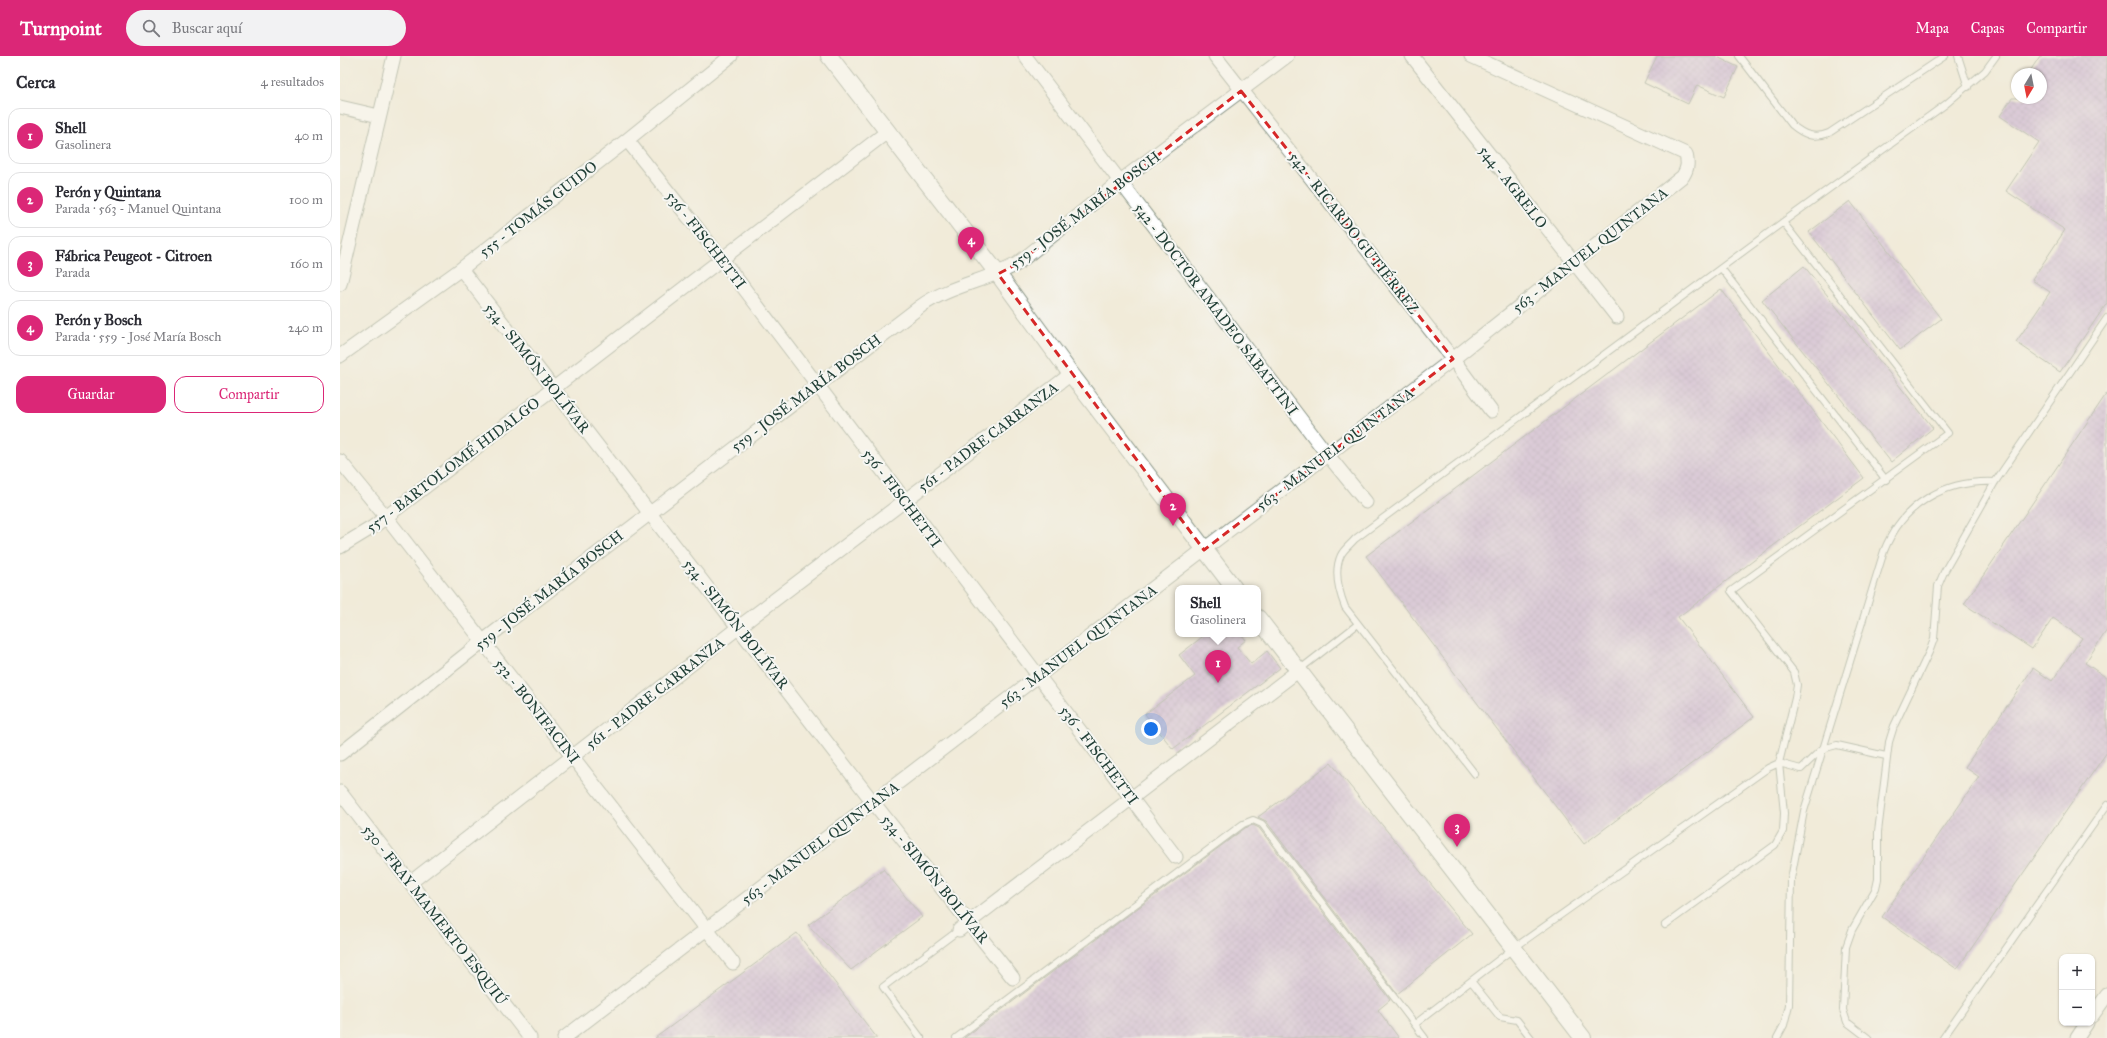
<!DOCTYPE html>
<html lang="es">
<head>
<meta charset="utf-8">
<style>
	:root { --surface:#fff; --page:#f2f2f3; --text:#2b2b33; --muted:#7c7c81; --line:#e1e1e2; --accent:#db2777 }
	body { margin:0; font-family:"IM FELL Great Primer",serif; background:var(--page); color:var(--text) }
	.controls { position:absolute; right:12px; bottom:12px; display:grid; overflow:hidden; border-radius:8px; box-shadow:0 1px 3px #0004 }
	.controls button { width:36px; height:36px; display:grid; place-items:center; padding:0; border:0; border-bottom:1px solid var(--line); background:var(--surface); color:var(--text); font:20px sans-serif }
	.compass { position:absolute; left:1671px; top:12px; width:36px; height:36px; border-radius:50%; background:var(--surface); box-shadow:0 1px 3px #0004; rotate:190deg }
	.you { position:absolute; left:811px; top:673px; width:14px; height:14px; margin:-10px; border:3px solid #fff; border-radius:50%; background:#1a73e8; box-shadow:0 0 0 6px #1a73e833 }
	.badge { display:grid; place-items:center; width:26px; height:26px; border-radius:50%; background:var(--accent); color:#fff; font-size:13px; font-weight:700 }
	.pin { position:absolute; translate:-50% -33px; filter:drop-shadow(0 1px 2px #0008) }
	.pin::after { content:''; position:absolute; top:21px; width:14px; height:12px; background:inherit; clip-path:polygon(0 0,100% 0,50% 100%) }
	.popup { position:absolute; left:835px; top:529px; width:86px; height:52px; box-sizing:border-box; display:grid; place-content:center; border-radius:8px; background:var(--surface); filter:drop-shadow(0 1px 3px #0005); font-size:13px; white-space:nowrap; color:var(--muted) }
	.popup b { font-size:15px; color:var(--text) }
	.popup::after { content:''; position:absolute; left:50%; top:100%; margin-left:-8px; border:8px solid transparent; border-top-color:var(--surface) }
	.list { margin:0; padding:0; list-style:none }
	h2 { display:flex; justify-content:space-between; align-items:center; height:52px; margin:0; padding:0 16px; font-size:17px }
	h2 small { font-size:13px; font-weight:400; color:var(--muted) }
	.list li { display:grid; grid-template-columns:26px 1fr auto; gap:12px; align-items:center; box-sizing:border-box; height:56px; margin:0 8px 8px; padding:0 8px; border:1px solid var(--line); border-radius:12px }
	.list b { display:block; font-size:15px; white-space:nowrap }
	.list p { margin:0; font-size:13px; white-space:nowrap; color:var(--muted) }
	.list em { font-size:13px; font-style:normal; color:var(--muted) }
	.actions { display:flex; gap:8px; padding:12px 16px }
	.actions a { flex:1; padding:9px 0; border:1px solid var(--accent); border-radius:12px; text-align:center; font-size:14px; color:var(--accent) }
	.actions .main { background:var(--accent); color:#fff }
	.icon { flex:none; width:22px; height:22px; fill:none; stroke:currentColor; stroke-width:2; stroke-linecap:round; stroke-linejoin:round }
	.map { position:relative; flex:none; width:1767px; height:982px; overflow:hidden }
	header { display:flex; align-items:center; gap:24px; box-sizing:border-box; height:56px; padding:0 20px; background:var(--accent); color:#fff }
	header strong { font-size:19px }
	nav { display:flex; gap:22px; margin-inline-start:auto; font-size:14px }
	.search { width:280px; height:36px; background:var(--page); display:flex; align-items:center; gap:10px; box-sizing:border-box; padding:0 14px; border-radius:22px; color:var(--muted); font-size:15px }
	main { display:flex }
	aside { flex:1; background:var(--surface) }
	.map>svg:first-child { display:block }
	.building { fill:url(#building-cross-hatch) }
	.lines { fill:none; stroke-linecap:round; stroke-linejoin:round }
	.service-casing { stroke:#889486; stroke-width:8 }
	.minor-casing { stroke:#889486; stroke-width:15 }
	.tertiary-casing { stroke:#889486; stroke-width:18 }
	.service { stroke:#fff; stroke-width:6 }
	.minor { stroke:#fff; stroke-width:13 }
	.tertiary { stroke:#fff; stroke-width:16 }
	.marked { fill:none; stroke:#d62828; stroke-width:3; stroke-dasharray:8 5; stroke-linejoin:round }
	.labels { text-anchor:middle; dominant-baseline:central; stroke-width:4; stroke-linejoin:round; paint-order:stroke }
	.street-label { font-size:15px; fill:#1f3d34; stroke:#f6f6f2 }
</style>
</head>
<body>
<header>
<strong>Turnpoint</strong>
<div class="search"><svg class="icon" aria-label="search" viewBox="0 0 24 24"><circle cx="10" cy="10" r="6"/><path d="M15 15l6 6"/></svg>Buscar aquí</div>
<nav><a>Mapa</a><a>Capas</a><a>Compartir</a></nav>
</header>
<main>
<aside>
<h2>Cerca<small>4 resultados</small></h2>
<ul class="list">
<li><span class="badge">1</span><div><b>Shell</b><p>Gasolinera</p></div><em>40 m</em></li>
<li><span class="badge">2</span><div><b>Perón y Quintana</b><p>Parada · 563 - Manuel Quintana</p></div><em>100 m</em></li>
<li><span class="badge">3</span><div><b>Fábrica Peugeot - Citroen</b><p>Parada</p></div><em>160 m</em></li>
<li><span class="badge">4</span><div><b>Perón y Bosch</b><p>Parada · 559 - José María Bosch</p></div><em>240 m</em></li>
</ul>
<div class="actions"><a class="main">Guardar</a><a>Compartir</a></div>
</aside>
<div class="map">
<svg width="1767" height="982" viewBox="0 0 1767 982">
	<defs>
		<pattern id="building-cross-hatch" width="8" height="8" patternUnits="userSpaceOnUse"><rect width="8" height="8" fill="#c0a3d4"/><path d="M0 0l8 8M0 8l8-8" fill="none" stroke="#9b86ad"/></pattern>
	</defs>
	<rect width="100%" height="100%" fill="#f6f6f2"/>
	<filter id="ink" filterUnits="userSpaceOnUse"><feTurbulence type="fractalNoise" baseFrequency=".025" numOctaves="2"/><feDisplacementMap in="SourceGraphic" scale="8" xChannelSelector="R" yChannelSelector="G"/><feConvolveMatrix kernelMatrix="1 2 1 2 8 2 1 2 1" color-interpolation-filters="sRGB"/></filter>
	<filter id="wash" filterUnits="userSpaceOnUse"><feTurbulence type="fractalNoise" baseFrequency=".012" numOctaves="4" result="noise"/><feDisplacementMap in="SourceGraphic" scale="16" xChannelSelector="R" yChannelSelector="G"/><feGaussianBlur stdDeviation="0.9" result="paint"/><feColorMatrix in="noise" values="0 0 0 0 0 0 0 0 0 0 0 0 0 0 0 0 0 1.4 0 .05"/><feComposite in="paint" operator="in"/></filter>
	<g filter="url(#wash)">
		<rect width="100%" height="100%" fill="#f1ebd9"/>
		<g id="blocks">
			<path class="building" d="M 1317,0 L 1375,0 L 1398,11 L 1384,41 L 1357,29 L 1348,48 L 1304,27 Z
				M 1700,0 L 1767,0 L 1767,247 L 1720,316 L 1676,286 L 1710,236 L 1692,224 L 1725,174 L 1666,135 L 1699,86 L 1660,60 L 1672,42 L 1701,42 L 1701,18 L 1688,18 Z
				M 1510,145 L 1601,263 L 1560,294 L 1469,176 Z
				M 1464,210 L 1593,372 L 1551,406 L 1422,244 Z
				M 1381,233 L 1524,422 L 1338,561 L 1414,661 L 1244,788 L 1026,500 Z
				M 1767,337 L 1767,574 L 1745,607 L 1767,622 L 1767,696 L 1617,913 L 1542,861 L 1639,721 L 1625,711 L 1693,612 L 1712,625 L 1742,582 L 1713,562 L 1692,593 L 1624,548 Z
				M 866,578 L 901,578 L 906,584 L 897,591 L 911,608 L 927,595 L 940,612 L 833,693 L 805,658 L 855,620 L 839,599 Z
				M 991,707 L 1132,878 L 1057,938 L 926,765 L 918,761 Z
				M 913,769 L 919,772 L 1050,944 L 1038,954 L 1059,982 L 624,982 L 905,772 Z
				M 543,813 L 582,861 L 511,914 L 468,869 Z
				M 457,877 L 537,982 L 315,982 L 404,916 Z"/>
		</g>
	</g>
	<g filter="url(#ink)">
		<use href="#blocks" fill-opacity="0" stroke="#889486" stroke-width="1"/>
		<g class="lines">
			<defs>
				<path id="service" d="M 1399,0 L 1452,69 C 1464,79 1474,83 1489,77 L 1605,0
					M 1618,0 L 1628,31
					M 1381,212 L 1546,424
					M 959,614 L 1018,568
					M 1135,718 L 1005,551 C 999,536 993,516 1001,499 C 1004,493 1011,488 1015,483 L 1443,166 L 1606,48 L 1645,15 L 1656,0
					M 1325,869 L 1435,789 L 1443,775 L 1444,757 L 1439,707 L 1455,642 L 1457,629 L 1454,616 L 1391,535 L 1608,377 L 1443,166
					M 1131,925 L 1160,961 L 1177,964 L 1191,982
					M 1075,968 L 1174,892 L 1428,712 L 1439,707 L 1461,713 L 1482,693 L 1497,689 L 1546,700
					M 581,982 L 543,931 L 619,874
					M 616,982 L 903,768 L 913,764 L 922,768 L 1085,982
					M 1437,982 L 1444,969 L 1449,949 L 1451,823 L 1464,755 L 1544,495 C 1563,447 1605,424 1655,426
					M 1528,982 L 1507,966 L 1503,954 L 1506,891 L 1512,874 L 1536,832 L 1538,823 L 1538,776 L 1549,686 L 1554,670 L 1590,594 L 1594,583 L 1598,530 L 1604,516 L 1655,426 L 1767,262
					M 1603,982 L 1767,749"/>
				<path id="minor" d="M 685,0 L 987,398 L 1026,446
					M 875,0 L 1113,303 L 1151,355
					M 1072,0 L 1277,261
					M 0,51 L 39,60
					M 287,84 L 381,202 L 836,801
					M 121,213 L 533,746 L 673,922
					M 0,228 L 54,0
					M 0,300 L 121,213 L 287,84 L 391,0
					M 0,405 L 46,461 L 393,907
					M 0,491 L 33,471 L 547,76
					M 0,698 L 143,585 L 581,250 C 609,230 646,225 677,208 L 779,126 L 947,0
					M 0,736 L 190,982
					M 71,826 L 399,571 L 731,318
					M 619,874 L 959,614
					M 1752,960 L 1767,939
					M 224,982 L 1113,303 L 1343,120 C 1348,112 1348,107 1346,98 L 1131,0
					M 1737,982 L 1747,967"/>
				<path id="tertiary" d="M 489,0 L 658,218 L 731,318 L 894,532
					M 918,562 L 1243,982"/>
			</defs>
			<use href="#service" class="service-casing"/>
			<use href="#minor" class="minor-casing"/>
			<use href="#tertiary" class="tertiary-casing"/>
			<use href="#service" class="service"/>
			<use href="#minor" class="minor"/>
			<use href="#tertiary" class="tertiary"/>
		</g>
	</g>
	<path d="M0 0H1767V982H0ZM 901,35 L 1113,303 L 864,494 L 658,218 L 677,208 Z" fill="#f1ebd9" fill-opacity=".55" fill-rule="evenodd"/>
	<path class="marked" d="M 901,35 L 1113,303 L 864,494 L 658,218 L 677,208 Z"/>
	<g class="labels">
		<g class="street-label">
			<text transform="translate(1173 131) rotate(52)">544 - AGRELO</text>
			<text transform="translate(198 153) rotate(-38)">555 - TOMÁS GUIDO</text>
			<text transform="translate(745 154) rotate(-37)">559 - JOSÉ MARÍA BOSCH</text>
			<text transform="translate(1014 177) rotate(52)">542 - RICARDO GUTIÉRREZ</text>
			<text transform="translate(366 184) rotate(52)">536 - FISCHETTI</text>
			<text transform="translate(1250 194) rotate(-38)">563 - MANUEL QUINTANA</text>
			<text transform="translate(876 253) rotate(53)">542 - DOCTOR AMADEO SABATTINI</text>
			<text transform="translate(197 312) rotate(52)">534 - SIMÓN BOLÍVAR</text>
			<text transform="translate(466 337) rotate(-37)">559 - JOSÉ MARÍA BOSCH</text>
			<text transform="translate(648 381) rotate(-37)">561 - PADRE CARRANZA</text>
			<text transform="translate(995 393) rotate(-37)">563 - MANUEL QUINTANA</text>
			<text transform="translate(113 409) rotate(-37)">557 - BARTOLOMÉ HIDALGO</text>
			<text transform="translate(562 442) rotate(53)">536 - FISCHETTI</text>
			<text transform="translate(209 534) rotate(-38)">559 - JOSÉ MARÍA BOSCH</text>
			<text transform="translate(396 568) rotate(52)">534 - SIMÓN BOLÍVAR</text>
			<text transform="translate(738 590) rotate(-37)">563 - MANUEL QUINTANA</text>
			<text transform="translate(315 637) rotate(-38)">561 - PADRE CARRANZA</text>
			<text transform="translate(197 655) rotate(52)">532 - BONIFACINI</text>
			<text transform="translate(759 699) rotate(53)">536 - FISCHETTI</text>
			<text transform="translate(480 787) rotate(-37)">563 - MANUEL QUINTANA</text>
			<text transform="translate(595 823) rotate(51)">534 - SIMÓN BOLÍVAR</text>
			<text transform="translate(95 859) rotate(52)">530 - FRAY MAMERTO ESQUIÚ</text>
		</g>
	</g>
</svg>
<div class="controls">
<button>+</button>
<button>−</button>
</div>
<svg class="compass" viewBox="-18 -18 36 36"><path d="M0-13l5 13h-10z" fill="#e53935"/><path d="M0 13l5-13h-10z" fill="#7c7c81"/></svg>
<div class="you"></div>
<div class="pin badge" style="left:878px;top:627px">1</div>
<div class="popup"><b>Shell</b>Gasolinera</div>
<div class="pin badge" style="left:833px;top:470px">2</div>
<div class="pin badge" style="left:1117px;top:791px">3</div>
<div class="pin badge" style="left:631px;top:204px">4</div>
</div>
</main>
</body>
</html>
